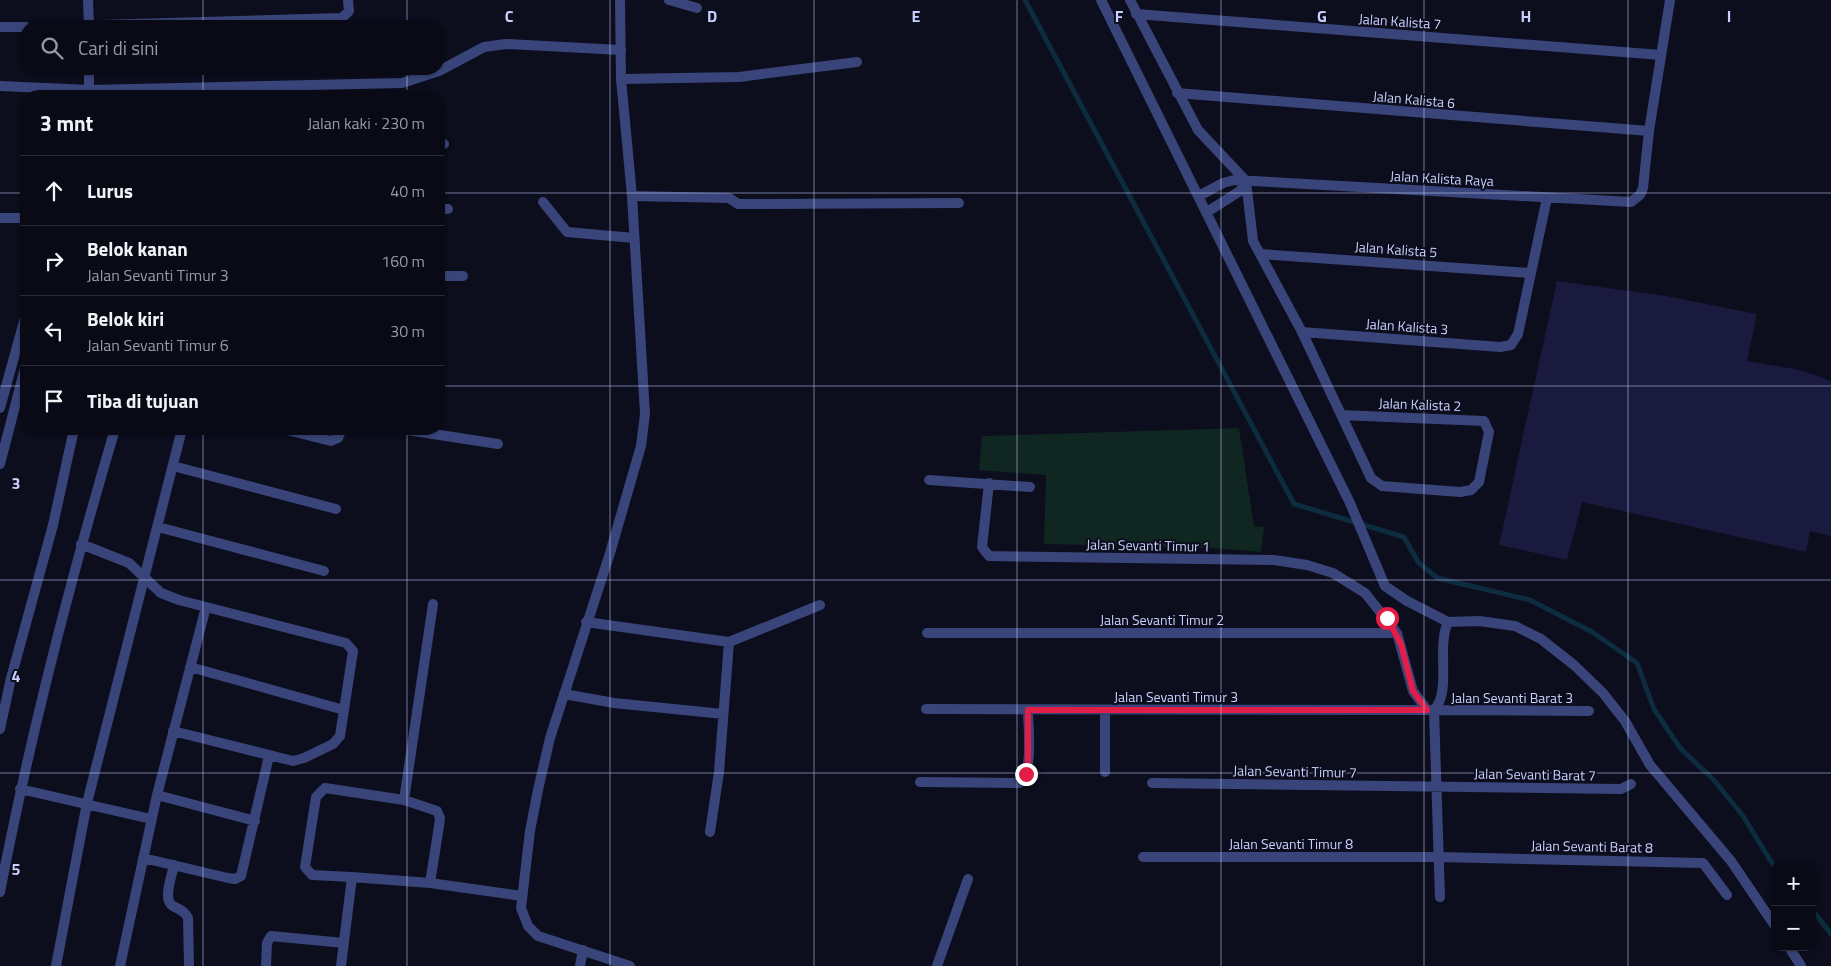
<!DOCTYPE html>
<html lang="id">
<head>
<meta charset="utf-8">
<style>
	:root { --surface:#090a16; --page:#12131f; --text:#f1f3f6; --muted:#999aa1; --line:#292b35 }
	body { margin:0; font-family:"Titillium Web",sans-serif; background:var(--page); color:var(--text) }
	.controls { position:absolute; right:15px; bottom:15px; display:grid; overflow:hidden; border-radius:10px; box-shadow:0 1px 4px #0004 }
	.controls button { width:45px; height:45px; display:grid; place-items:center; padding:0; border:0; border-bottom:1px solid var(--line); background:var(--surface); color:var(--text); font:25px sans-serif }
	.stop { position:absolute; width:15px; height:15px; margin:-11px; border:4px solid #e11d48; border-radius:50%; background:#fff }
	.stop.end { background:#e11d48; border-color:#fff; box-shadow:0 1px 5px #0008 }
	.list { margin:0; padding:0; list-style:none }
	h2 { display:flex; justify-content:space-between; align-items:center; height:65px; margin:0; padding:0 20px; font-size:21px }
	h2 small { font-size:16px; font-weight:400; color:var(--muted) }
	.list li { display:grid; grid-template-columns:32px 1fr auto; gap:15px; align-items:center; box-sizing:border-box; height:70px; padding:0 20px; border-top:1px solid var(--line) }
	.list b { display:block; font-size:19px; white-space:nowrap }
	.list p { margin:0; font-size:16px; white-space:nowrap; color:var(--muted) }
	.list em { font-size:16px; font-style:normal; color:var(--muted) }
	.icon { flex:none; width:28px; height:28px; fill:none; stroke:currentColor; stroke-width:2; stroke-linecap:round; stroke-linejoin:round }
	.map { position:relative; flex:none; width:1831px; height:966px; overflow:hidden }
	.search { position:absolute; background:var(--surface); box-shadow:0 1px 4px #0004; left:20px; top:20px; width:425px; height:55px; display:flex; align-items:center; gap:12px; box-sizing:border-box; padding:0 18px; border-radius:20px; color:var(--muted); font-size:19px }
	.panel { position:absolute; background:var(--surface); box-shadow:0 1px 4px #0004; left:20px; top:90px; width:425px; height:345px; border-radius:20px }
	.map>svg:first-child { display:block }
	.green { fill:#102621 }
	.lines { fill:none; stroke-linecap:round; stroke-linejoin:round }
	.stream { stroke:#0d2c40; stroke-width:5 }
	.building { fill:#191a3d }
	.minor { stroke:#39457a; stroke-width:10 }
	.tertiary { stroke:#39457a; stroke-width:10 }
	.route { stroke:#e11d48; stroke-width:6 }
	.grid { fill:none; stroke:#cad0fd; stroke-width:1; stroke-opacity:0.55 }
	.labels { text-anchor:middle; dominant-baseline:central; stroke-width:4; stroke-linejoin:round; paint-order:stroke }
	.street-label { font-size:14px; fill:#cad0fd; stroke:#0c0d1d }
	.grid-label { font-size:16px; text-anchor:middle; font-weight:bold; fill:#cad0fd; stroke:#0c0d1d; stroke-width:4; stroke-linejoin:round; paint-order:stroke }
</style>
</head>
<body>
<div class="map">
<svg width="1831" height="966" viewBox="0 0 1831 966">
	<rect width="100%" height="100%" fill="#0c0d1d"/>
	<path class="green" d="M 1239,428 L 1254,526 L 1264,527 L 1261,552 L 1214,548 L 1044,544 L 1046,475 L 979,470 L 982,436 Z"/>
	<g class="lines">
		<path class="stream" d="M 1025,0 L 1294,504 L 1404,537 L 1418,562 L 1437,578 L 1530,600 L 1592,632 L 1637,663 L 1654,709 L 1680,748 L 1713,779 L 1743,816 L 1775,868
			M 1812,909 L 1831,934"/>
	</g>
	<path class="building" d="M 1557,281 L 1666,296 L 1757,314 L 1747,361 L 1800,370 L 1831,381 L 1831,536 L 1810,531 L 1806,552 L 1582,502 L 1567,560 L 1499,545 Z"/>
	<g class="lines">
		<path class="minor" d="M 88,0 L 89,26
			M 669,0 L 697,8
			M 1101,0 L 1350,503 L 1385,586 L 1407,601 L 1448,622
			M 1130,0 L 1198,130 L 1246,181 L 1253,241 L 1302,332 L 1371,478 L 1382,486 L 1460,492 L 1471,490 L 1479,482 L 1489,432 L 1484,421 L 1341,415
			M 1136,14 L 1661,55
			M 62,26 L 342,18 L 349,11 L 348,0
			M 0,27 L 26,27
			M 89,69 L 89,95
			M 621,79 L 739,77 L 857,62
			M 0,86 L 89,90 L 402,83 L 439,71 L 484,47 L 506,44 L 621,50
			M 1177,93 L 1649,131
			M 439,144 L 444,144
			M 632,196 L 729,198 L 738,204 L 959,203
			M 1199,196 L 1223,183 L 1234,180 L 1631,202 L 1640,195 L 1643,188 L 1649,131 L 1670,0
			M 543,202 L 567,232 L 634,238
			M 439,209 L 448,209
			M 1207,212 L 1240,191 L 1246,181
			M 0,218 L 26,218
			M 1260,254 L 1530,273
			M 439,276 L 463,276
			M 1302,332 L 1500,347 L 1511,345 L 1518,334 L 1547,198
			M 0,408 L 26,314
			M 283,429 L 331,441 L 338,438 L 342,429
			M 401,429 L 498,444
			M 0,464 L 26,364
			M 173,466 L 336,509
			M 929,480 L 1030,487
			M 989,483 L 982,547 L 989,556 L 1274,560 L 1307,565 L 1333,573 L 1365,593 L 1397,633 L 1413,691 L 1427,710 L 1434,710 C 1452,691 1436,648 1448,622 L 1479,621 L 1515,626 L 1541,639 L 1574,665 L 1603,693 L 1625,721 L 1650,765 L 1731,861 L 1775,926
			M 158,527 L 324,571
			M 81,544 L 129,563 L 161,593 L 179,600 L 346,643 L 353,651 L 340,736 L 333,744 L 304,758 L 293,761 L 173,731
			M 586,622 L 729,642 L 820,605
			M 927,633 L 1397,633
			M 190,667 L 344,710
			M 564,694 L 614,703 L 723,714
			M 926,709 L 1427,710
			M 1105,710 L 1105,772
			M 0,729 L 11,678 L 53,525 L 74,429
			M 920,782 L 1019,783 C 1034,773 1028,728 1028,710
			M 1152,783 L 1621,789 L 1631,784
			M 20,789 L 151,819
			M 157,795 L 255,821
			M 404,800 L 433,604
			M 710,832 L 719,772 L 729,642
			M 1143,857 L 1439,857 L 1703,863 L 1727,895
			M 143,858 L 228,878 L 235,879 L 241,876 L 269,756
			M 174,865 C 172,876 162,900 173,906 C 180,910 185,911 188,918 L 189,966
			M 352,877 L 312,875 L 305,867 L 316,797 L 325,788 L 404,800 L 437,811 L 440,818 L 439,826 L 430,883
			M 0,892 C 30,736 70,581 115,429
			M 1440,897 L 1434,710 L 1589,711
			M 1789,947 L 1801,966
			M 56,966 L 87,803 L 182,429
			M 120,966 L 157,795 L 206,607
			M 266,966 L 267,943 L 271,936 L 344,943
			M 341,966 L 352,877 L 430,883 L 522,896
			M 580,966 L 583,950
			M 937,966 L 968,879"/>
		<path class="tertiary" d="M 620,0 L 621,79 L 632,196 L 645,414 L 641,446 L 610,553 L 550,738 L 538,790 L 530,831 L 521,908 L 528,926 L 538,936 L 630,966"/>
	</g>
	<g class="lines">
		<path class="route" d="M 1026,774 L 1028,768 L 1028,710 L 1427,710 L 1413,691 L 1401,644 L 1387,618"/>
	</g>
	<path class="grid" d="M 203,0 L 203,26M 407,0 L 407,26M 610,0 L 610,966M 814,0 L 814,966M 1017,0 L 1017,966M 1221,0 L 1221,966M 1424,0 L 1424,966M 1628,0 L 1628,966M 203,69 L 203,96M 407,69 L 407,96M 0,193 L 26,193M 439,193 L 1831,193M 0,386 L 26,386M 439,386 L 1831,386M 203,429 L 203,966M 407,429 L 407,966M 0,580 L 1831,580M 0,773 L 1831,773"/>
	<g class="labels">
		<g class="street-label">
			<text transform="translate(1400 21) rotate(4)">Jalan Kalista 7</text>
			<text transform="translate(1414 99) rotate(5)">Jalan Kalista 6</text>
			<text transform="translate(1442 178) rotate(3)">Jalan Kalista Raya</text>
			<text transform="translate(1396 249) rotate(4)">Jalan Kalista 5</text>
			<text transform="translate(1407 326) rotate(4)">Jalan Kalista 3</text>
			<text transform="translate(1420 404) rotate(2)">Jalan Kalista 2</text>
			<text transform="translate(1148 545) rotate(1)">Jalan Sevanti Timur 1</text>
			<text x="1162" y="619">Jalan Sevanti Timur 2</text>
			<text x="1176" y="696">Jalan Sevanti Timur 3</text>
			<text x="1512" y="697">Jalan Sevanti Barat 3</text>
			<text transform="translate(1295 771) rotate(1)">Jalan Sevanti Timur 7</text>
			<text transform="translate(1535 774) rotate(1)">Jalan Sevanti Barat 7</text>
			<text x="1291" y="843">Jalan Sevanti Timur 8</text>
			<text transform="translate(1592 846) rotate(1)">Jalan Sevanti Barat 8</text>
		</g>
	</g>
	<g class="grid-label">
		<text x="509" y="22">C</text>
		<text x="712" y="22">D</text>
		<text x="916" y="22">E</text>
		<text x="1119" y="22">F</text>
		<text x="1322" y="22">G</text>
		<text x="1526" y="22">H</text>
		<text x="1729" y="22">I</text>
		<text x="16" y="489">3</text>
		<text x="16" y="682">4</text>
		<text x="16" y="875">5</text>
	</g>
</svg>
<div class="controls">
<button>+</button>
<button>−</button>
</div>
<div class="stop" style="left:1387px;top:618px"></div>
<div class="stop end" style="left:1026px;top:774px"></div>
<div class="search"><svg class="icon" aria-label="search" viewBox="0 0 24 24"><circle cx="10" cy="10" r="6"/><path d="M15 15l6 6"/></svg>Cari di sini</div>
<section class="panel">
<h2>3 mnt<small>Jalan kaki · 230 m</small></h2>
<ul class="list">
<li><svg class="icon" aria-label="ahead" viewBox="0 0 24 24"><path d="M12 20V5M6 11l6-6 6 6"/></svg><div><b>Lurus</b></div><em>40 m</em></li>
<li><svg class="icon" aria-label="right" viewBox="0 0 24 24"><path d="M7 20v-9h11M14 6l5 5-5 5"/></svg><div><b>Belok kanan</b><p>Jalan Sevanti Timur 3</p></div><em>160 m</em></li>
<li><svg class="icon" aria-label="left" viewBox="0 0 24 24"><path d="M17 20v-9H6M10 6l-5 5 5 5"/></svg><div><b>Belok kiri</b><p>Jalan Sevanti Timur 6</p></div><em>30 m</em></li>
<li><svg class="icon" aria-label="arrive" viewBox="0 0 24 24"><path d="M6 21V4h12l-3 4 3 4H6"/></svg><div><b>Tiba di tujuan</b></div></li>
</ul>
</section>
</div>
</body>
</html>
